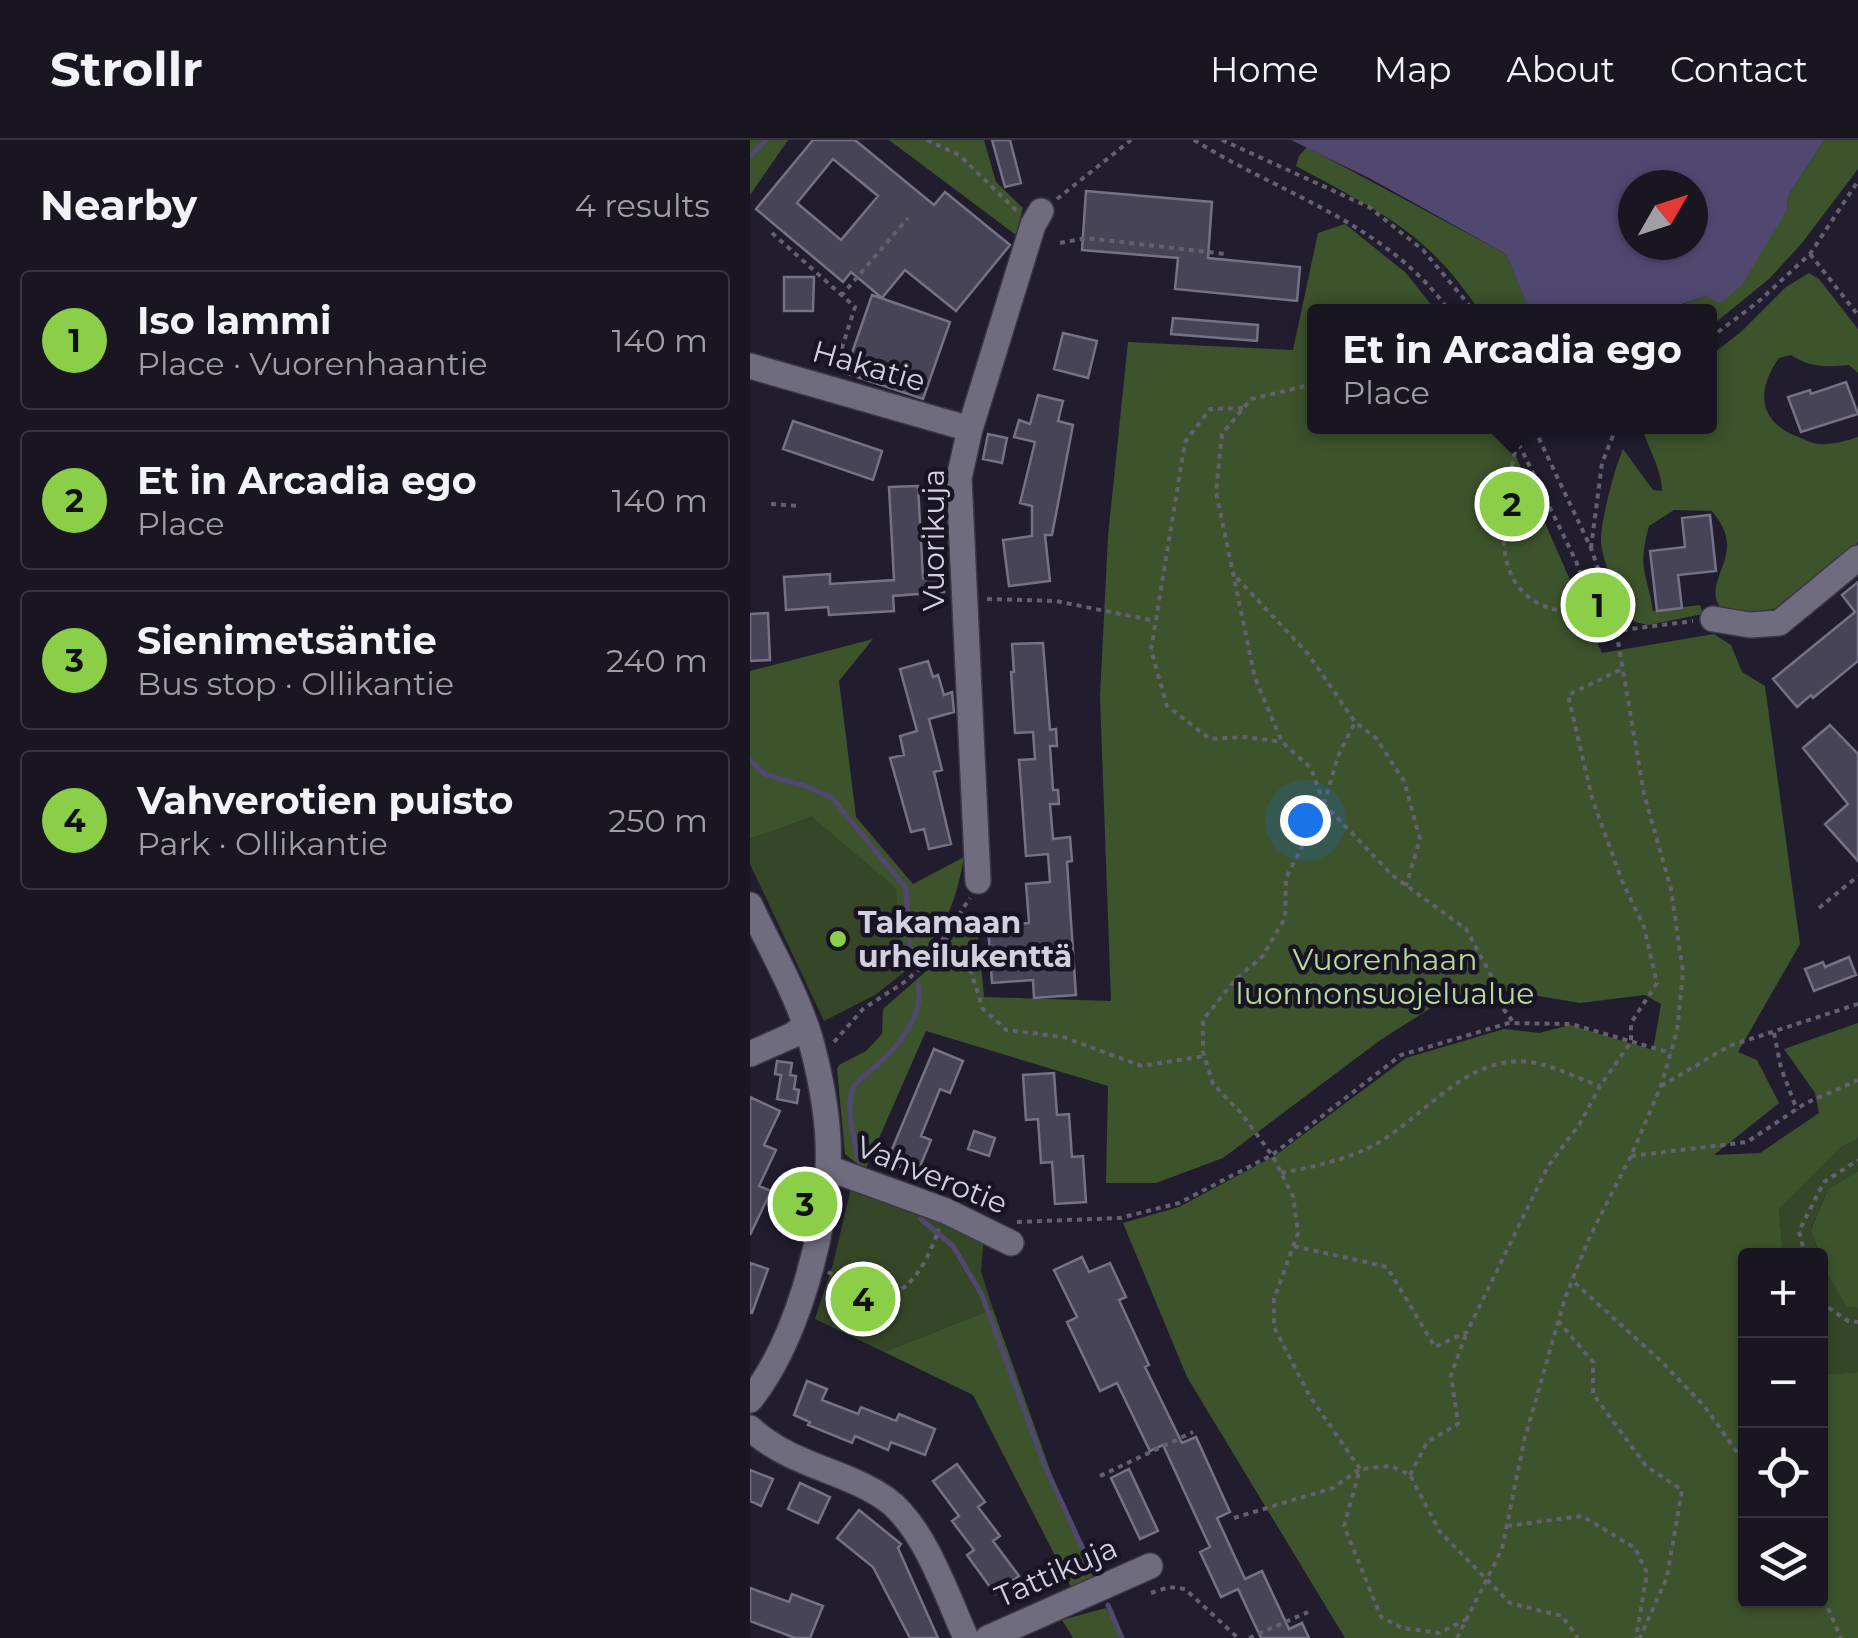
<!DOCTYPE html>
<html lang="en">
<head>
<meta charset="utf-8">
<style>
	:root { --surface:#191622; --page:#26232f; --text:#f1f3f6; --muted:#9f9fa5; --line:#373540; --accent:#8bce47 }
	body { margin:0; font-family:Montserrat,sans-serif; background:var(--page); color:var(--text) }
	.controls { position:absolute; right:30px; bottom:30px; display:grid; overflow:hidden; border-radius:10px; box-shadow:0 2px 8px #0004 }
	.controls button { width:90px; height:90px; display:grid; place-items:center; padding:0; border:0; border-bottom:2px solid var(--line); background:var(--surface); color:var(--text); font:50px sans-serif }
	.compass { position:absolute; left:868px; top:30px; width:90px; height:90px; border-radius:50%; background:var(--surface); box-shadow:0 2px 8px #0004; rotate:51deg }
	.you { position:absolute; left:555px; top:680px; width:35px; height:35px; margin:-25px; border:8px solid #fff; border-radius:50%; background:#1a73e8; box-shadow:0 0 0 15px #1a73e833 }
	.badge { display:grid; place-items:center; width:65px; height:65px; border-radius:50%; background:var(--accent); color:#111; font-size:32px; font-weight:700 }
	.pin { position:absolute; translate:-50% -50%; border:5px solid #fff; box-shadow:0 2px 10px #0006 }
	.popup { position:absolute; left:557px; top:164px; width:410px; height:130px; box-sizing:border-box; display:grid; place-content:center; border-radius:10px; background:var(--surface); filter:drop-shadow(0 2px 8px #0005); font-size:32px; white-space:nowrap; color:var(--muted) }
	.popup b { font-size:38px; color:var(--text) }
	.popup::after { content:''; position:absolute; left:50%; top:100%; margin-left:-20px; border:20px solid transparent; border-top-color:var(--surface) }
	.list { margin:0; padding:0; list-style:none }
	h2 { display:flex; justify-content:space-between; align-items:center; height:130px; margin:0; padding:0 40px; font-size:42px }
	h2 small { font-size:32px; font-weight:400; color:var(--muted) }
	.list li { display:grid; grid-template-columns:65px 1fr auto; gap:30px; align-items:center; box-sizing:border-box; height:140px; margin:0 20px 20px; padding:0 20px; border:2px solid var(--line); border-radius:10px }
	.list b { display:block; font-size:38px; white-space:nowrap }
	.list p { margin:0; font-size:32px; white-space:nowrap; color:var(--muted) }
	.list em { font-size:32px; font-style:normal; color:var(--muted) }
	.icon { flex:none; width:55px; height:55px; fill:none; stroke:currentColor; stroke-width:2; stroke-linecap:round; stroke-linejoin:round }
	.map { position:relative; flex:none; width:1108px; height:1498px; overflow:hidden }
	header { display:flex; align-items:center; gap:60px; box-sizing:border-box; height:140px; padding:0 50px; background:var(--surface); border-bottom:2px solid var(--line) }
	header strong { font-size:48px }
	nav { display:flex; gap:55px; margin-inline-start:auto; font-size:35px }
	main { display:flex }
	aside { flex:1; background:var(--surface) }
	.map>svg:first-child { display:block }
	.green { fill:#364728 }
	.forest { fill:#3d532c }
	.water { fill:#514870; fill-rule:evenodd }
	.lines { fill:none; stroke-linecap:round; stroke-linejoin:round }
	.stream { stroke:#514870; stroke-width:5 }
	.building { fill:#484457; stroke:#757186; stroke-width:2.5; fill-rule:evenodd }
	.minor-casing { stroke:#3b3746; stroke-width:28 }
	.path { stroke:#63606f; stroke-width:4; stroke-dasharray:5 5; stroke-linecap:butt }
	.minor { stroke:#706c80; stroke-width:25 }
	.poi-dot { fill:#8bce47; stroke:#181424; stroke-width:4 }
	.labels { text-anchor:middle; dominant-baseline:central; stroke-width:9; stroke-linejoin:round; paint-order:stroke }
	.street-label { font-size:30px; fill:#d2d0dc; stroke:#181424 }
	.poi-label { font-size:30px; font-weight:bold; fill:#d2d0dc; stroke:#181424; text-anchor:start }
	.park-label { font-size:30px; fill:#b6db99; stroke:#181424 }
</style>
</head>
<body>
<header>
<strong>Strollr</strong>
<nav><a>Home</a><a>Map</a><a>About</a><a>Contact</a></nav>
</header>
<main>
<aside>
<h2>Nearby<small>4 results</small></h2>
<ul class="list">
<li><span class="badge">1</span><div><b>Iso lammi</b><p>Place · Vuorenhaantie</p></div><em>140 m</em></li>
<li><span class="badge">2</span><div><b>Et in Arcadia ego</b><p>Place</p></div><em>140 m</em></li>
<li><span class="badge">3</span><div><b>Sienimetsäntie</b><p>Bus stop · Ollikantie</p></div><em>240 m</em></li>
<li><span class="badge">4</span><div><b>Vahverotien puisto</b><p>Park · Ollikantie</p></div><em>250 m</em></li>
</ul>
</aside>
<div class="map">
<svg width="1108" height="1498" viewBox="0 0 1108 1498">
	<rect width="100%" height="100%" fill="#211d2e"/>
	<path class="green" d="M 62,677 L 147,748 L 152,834 L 125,855 L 74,881 L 0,724 L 0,699 Z
		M 1108,998 L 1108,1031 L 1078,1049 L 1061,1088 L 1069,1115 L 1033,1115 L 1029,1069 L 1090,1008 Z
		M 101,1048 L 234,1098 L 231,1131 L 243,1169 L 134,1212 L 65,1179 L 83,1124 Z
		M 1070,1119 L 1097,1167 L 1108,1168 L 1108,1232 L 1071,1235 Z"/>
	<path class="forest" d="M 0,0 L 38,0 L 0,55 Z
		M 139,0 L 234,0 L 246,42 L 273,68 L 266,95 Z
		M 1074,0 L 1108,0 L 1108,29 L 1052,103 L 1020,138 L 960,187 L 960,172 L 911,172 L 956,156 L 1037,70 L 1038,56 Z
		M 557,7 L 756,114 L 780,171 L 730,171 C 718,155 706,137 691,122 C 651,79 597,54 546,26 L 549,16 Z
		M 595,84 L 656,133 L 686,171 L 564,172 L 564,286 L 753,287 L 852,513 L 964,494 L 981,505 L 992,532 L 1015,546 L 1050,804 L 988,912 L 1007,920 L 1029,963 L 964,1015 L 1010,1013 L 1069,973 L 1065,953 L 1034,909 L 1108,883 L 1108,998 L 1090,1008 L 1029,1069 L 1033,1115 L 996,1116 L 996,1460 L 1070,1460 L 1071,1235 L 1108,1232 L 1108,1498 L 595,1498 L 437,1237 L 373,1083 L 429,1067 L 526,1015 L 656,918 L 754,889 L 789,893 L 820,885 L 903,910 L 911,864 L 895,855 L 830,863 L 760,851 L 701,855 L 629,901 L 473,1018 L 406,1043 L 356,1043 L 358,946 L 176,891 L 115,1030 L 95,1014 L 87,929 L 89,925 L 116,911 L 132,894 L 133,869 L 190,819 L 211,784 L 227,785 L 234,857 L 361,861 L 350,556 L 358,396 L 378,202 L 543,210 L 568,93 Z
		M 1059,133 L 1069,139 L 1108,189 L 1108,233 L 1099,225 C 1077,227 1061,228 1041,215 L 1029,218 C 1007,249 1007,280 1046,296 C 1054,299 1060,303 1068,304 C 1083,305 1095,301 1108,297 L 1108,401 L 1105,409 L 1037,465 L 1016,471 L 976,473 C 952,453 976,432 977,407 C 978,394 970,381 962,371 L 924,370 L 899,386 C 887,431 897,431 903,471 L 950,465 L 953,474 L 898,485 L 885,482 C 871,462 853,426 851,402 C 850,383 865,327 873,309 L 903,350 L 912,351 C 912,330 898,308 892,287 L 960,286 L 960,216 L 992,191 L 1036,147 Z
		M 123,499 L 89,541 L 106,677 L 163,744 L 214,717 C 205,769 191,798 152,834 L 146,748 L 62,677 L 0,699 L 0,531 Z
		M 1108,1031 L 1108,1168 L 1097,1167 L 1073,1126 L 1061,1089 L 1078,1049 Z
		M 243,1169 L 311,1361 L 345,1442 L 323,1451 L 223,1255 L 134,1212 Z
		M 356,1468 L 373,1498 L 323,1498 L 312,1480 Z"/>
	<path class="water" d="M 541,0 L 1074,0 L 1038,56 L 1037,70 L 992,145 L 970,163 L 956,156 L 911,171 L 780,172 L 756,114 L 621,39 ZM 883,45 L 943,45 L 943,105 L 883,105 Z"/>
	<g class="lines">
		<path class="stream" d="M 0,16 L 16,0
			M 0,620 L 15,634 L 58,647 L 82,658 L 156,748 L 161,822
			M 108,1019 C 105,999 95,969 103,948 C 107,940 119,932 126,926 C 147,908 175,875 168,845
			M 171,1079 L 203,1106 L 232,1155 L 294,1324 L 344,1433
			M 358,1465 L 372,1498"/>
	</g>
	<path class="building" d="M 63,0 L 105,0 L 184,65 L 195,52 L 260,105 L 206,171 L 155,130 L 132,158 L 101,132 L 93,142 L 6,69 ZM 83,19 L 128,56 L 91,100 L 47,63 Z
		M 242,0 L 260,0 L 271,43 L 255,47 Z
		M 336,51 L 462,62 L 458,118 L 550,127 L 547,161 L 425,149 L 428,118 L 332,110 Z
		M 34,137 L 64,137 L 63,171 L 34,171 Z
		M 122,155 L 200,182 L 173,259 L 95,233 Z
		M 423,178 L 508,185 L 507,201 L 421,194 Z
		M 313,193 L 347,201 L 338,238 L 304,229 Z
		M 1096,242 L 1108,274 L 1051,292 L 1038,257 L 1060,250 L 1061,254 Z
		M 288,255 L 313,261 L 308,281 L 323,285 L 302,395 L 295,395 L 300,441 L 259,446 L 253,400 L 282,396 L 282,366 L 270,363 L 285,302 L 264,297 L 269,280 L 280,284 Z
		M 43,281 L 132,311 L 123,340 L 33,309 Z
		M 238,294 L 257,298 L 252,323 L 233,319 Z
		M 168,346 L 173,438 L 193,437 L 194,452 L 143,456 L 144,471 L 79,475 L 78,467 L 36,470 L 34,437 L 80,434 L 80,444 L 144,440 L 139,347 Z
		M 960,375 L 966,431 L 928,435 L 932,468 L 907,471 L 900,411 L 935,407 L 932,378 Z
		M 1108,442 L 1108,521 L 1063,558 L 1061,555 L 1047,567 L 1023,539 L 1105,472 L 1092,455 Z
		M 18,473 L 20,520 L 0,521 L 0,474 Z
		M 293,503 L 300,590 L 306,589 L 307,606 L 300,606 L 303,650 L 308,650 L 309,664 L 300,664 L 303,699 L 320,697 L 322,721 L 317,722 L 326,855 L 284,858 L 283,840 L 242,843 L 238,786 L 279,783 L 276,744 L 300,742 L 298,714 L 276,716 L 269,620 L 285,619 L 283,592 L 265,593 L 261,532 L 264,532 L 262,504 Z
		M 178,521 L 183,537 L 188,535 L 194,555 L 202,552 L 204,572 L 179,579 L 192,630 L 184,632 L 201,704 L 179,709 L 174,689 L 161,692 L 140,618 L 154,615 L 150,596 L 167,591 L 150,529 Z
		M 1080,585 L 1108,614 L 1108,721 L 1075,684 L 1098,664 L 1053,608 Z
		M 1099,817 L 1106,835 L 1064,851 L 1055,829 L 1073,822 L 1075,827 Z
		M 184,909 L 213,921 L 200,953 L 190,949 L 171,996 L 181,1000 L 167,1034 L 137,1021 Z
		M 27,921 L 42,923 L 40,935 L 46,936 L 44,949 L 49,950 L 47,963 L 27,959 L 31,935 L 25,934 Z
		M 304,933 L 307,975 L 319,974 L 322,1017 L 333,1016 L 336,1062 L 305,1064 L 302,1022 L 291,1023 L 288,979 L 276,980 L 273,935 Z
		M 0,957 L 30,971 L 14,1005 L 26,1010 L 9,1046 L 21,1051 L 0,1095 Z
		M 224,991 L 245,998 L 239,1016 L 218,1009 Z
		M 332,1117 L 339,1132 L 360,1123 L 376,1157 L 369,1160 L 399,1225 L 395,1227 L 432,1303 L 446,1297 L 480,1372 L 467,1378 L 495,1439 L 512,1431 L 539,1489 L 552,1483 L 559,1498 L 511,1498 L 488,1449 L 471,1457 L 450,1412 L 460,1407 L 413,1305 L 400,1311 L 367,1243 L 350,1251 L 317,1182 L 327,1177 L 304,1130 Z
		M 0,1123 L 18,1129 L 2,1173 L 0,1173 Z
		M 57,1241 L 77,1249 L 72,1260 L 108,1274 L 111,1267 L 146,1281 L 149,1274 L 185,1289 L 175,1315 L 141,1302 L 138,1310 L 105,1296 L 102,1303 L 58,1285 L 60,1282 L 44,1275 Z
		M 207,1324 L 235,1362 L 228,1367 L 250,1396 L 243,1401 L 269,1436 L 245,1454 L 217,1415 L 224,1410 L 202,1381 L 209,1376 L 183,1341 Z
		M 379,1329 L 408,1391 L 390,1399 L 361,1338 Z
		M 0,1330 L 23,1339 L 11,1366 L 0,1361 Z
		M 50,1343 L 80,1357 L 68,1383 L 38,1369 Z
		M 109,1370 L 151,1404 L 148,1408 L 188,1498 L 160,1498 L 123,1427 L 87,1398 Z
		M 0,1448 L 39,1462 L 42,1454 L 73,1466 L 60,1498 L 45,1498 L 0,1481 Z"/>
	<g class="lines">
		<defs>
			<path id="minor" d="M 0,226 L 220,289
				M 963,479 L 1000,485 L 1029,483 L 1108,418
				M 228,741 L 209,338 L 220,289 L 283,85 L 291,71
				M 0,765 C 22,812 52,862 64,913 C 73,949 80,992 78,1028 C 73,1100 46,1203 0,1260
				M 0,914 L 43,895 L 55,885
				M 78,1028 L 196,1071 L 261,1103
				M 0,1288 C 41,1326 95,1330 136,1359 C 174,1386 197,1456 216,1498
				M 238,1498 L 400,1426"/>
		</defs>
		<use href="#minor" class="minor-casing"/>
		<path class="path" d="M 177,0 L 209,15 L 268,72
			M 444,0 C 532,55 637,83 700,172
			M 472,0 L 619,67 L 673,110 L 725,172
			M 307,59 L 381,0
			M 22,93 L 105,167 L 91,211
			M 310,103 L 336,98 L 476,114
			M 1060,114 L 1108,175
			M 91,156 L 158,78
			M 960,198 L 1008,162 L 1060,114 L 1108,41
			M 564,244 L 501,259 L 472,294 L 466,352 L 505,538 L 532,602 L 561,628 L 574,664
			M 493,268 L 460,269 L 435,302 L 401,510 L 417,566 L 460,599 L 496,597 L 532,602
			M 760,286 L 826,421 L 846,474 L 865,491 L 943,481
			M 767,302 C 750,381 728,476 846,474
			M 21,364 L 50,366
			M 841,408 L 852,323 L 867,286
			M 487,438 L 559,515 L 605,582 L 626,598 L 654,641 L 670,699 L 656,746
			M 237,459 L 306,461 L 405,481
			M 574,664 L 588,616 L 605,582
			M 1069,768 L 1108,736
			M 195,798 L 220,829 L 233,869 L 256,890 L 314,897 L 391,926 L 454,916
			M 1024,893 L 1031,928 L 1047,970
			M 84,902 L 113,869 L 156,841 L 179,820 L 220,758
			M 911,946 L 979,906 L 1108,864
			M 881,1016 L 997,1002 L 1056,963 L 1108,940
			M 531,1033 C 562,1027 597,1020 626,1004 C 676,976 720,910 785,923 C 807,927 829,939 850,946
			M 267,1082 L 370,1078 L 429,1063 L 522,1015 L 651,915 L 759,883 L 821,884 L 921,913
			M 544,1106 L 637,1127 L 685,1207 L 717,1192 L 798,1026 L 829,985 L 850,946 L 881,902 L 881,883 L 907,843 L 894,787 L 872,741 L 842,658 L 818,555 L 872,529
			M 1055,1116 L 1049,1091 L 1074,1042 L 1108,1020
			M 78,1132 C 92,1139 107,1149 121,1153 C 159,1165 179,1116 189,1089
			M 825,1143 L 913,1223 L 955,1267 L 996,1325
			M 1070,1162 L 1098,1181 L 1108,1182
			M 808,1181 L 843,1222 L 843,1254 L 896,1326 L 932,1350 L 917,1437 L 890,1498
			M 660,1335 L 677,1302 L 708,1284 L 701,1235 L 716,1194
			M 350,1336 L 443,1292
			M 484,1378 L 583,1348 L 610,1329 L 641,1326 L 660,1335 L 690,1392 L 760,1463 L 812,1476 L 828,1498
			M 757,1386 L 832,1376 L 885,1408 L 897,1433 L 886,1498
			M 1070,1450 L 1091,1498
			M 401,1453 L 419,1447 L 435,1449 L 488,1498
			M 717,1479 L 689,1493 L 652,1488 L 631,1477 L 594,1386 L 610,1329 L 559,1255 L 524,1187 L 524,1159 L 548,1093 L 543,1056 L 522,1015 L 491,973 L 463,944 L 453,912 L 453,880 L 485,840 L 512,817 L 535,778 L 536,738 L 574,664 L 642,735 L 716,789 L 742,837 L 746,859 L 764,883
			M 499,1498 L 558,1472
			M 707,1498 L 752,1409 L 774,1301 L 815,1158 L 840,1096 L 881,1016 L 911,946 L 927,891 L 933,833 L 921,749 L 894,654 L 863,472 L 841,408 L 783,286"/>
		<use href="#minor" class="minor"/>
	</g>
	<circle class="poi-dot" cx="88" cy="799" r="10"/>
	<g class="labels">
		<g class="street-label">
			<text transform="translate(119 226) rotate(16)">Hakatie</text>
			<text transform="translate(183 400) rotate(-90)">Vuorikuja</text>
			<text transform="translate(182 1035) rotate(22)">Vahverotie</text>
			<text transform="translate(306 1432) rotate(-24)">Tattikuja</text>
		</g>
		<g class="poi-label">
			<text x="108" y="782">Takamaan<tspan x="108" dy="34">urheilukenttä</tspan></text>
		</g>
		<g class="park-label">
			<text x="635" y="819">Vuorenhaan<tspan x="635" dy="34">luonnonsuojelualue</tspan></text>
		</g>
	</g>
</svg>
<div class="controls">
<button>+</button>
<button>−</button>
<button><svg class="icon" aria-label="locate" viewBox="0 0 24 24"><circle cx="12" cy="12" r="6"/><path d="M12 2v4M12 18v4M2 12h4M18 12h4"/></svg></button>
<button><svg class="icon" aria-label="layers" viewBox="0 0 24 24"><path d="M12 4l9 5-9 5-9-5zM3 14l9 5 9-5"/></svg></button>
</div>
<svg class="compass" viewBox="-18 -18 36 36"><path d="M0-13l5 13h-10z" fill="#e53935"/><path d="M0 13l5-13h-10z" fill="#9f9fa5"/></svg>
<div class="you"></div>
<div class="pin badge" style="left:848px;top:465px">1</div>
<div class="pin badge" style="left:762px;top:364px">2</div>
<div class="popup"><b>Et in Arcadia ego</b>Place</div>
<div class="pin badge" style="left:55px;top:1064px">3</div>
<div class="pin badge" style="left:113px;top:1159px">4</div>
</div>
</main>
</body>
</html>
